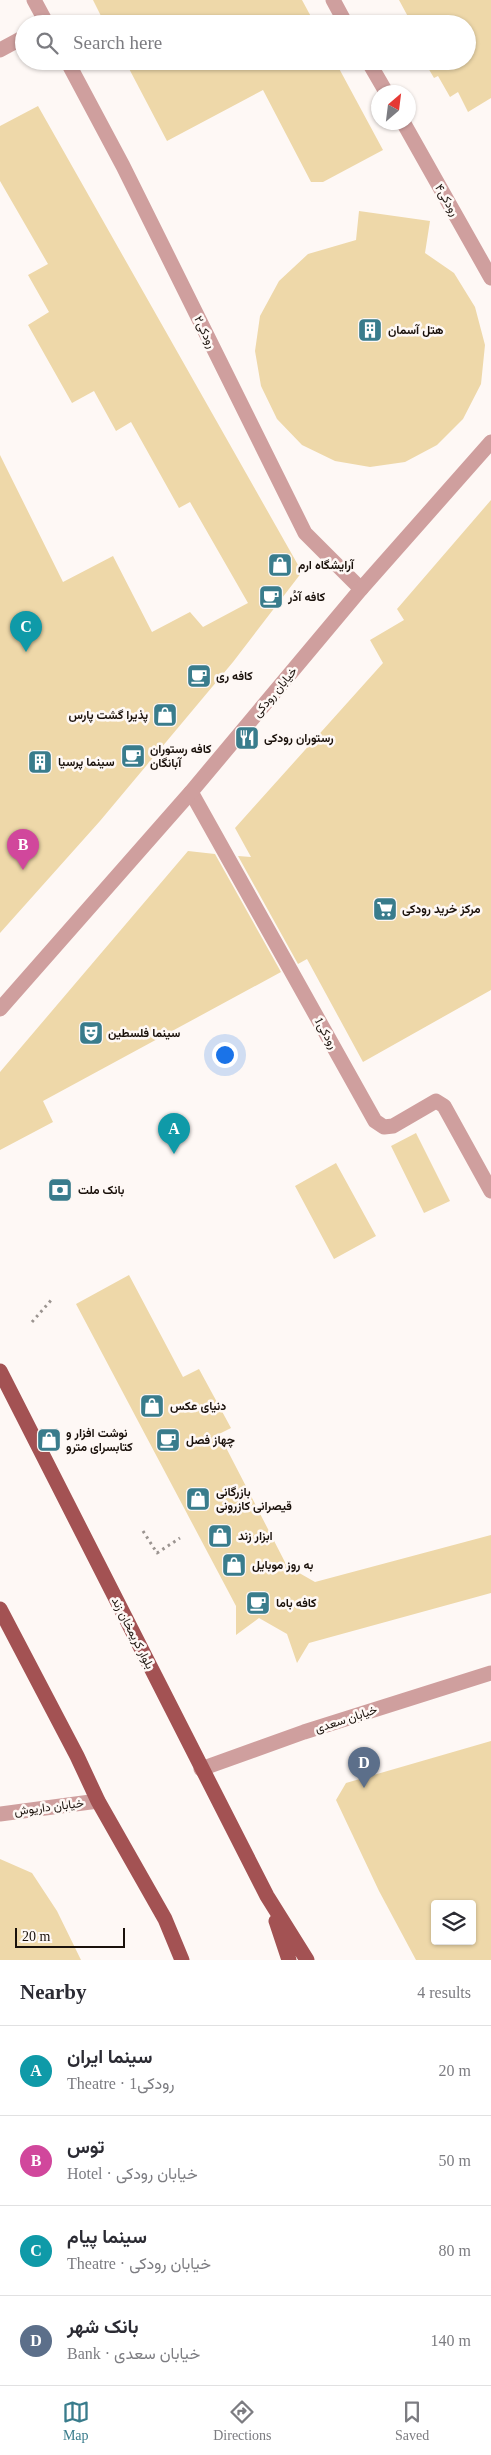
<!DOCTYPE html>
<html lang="en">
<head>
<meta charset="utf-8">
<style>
	:root { --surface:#fff; --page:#f7f7f7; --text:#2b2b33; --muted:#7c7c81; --line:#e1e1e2; --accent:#397c8c }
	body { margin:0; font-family:"Times New Roman",Vazirmatn,serif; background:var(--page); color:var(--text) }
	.controls { position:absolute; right:15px; bottom:15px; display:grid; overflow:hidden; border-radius:5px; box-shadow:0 1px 4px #0004 }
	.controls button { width:45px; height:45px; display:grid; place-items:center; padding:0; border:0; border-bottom:1px solid var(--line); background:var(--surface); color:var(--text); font:25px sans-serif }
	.compass { position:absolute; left:371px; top:85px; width:45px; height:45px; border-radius:50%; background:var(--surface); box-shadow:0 1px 4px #0004; rotate:28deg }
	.scale { position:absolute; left:15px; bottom:12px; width:110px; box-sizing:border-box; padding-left:5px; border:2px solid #1a110b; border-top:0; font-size:14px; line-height:18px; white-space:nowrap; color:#1a110b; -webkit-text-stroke:4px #fef8f5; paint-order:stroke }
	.you { position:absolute; left:224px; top:1054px; width:18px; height:18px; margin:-12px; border:4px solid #fff; border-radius:50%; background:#1a73e8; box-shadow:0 0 0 8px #1a73e833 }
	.badge { display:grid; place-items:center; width:32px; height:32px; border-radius:50%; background:var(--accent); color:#fff; font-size:16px; font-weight:700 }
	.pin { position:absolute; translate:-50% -41px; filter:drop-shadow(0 1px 2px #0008) }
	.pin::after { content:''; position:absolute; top:26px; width:18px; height:15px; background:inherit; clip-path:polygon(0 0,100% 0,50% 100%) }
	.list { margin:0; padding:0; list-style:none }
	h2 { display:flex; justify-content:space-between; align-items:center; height:65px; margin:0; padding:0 20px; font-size:21px }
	h2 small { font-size:16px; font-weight:400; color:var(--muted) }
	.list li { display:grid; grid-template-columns:32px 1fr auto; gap:15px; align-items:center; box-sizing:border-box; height:90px; padding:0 20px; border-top:1px solid var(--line) }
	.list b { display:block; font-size:19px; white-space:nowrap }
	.list p { margin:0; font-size:16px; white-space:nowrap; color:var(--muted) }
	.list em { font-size:16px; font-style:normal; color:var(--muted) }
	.icon { flex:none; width:28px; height:28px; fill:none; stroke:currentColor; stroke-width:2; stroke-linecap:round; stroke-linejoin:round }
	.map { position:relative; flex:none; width:491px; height:1960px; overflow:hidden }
	.search { position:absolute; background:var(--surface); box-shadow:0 1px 4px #0004; left:15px; right:15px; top:15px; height:55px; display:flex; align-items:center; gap:12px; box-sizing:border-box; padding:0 18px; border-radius:28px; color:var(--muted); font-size:19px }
	.sheet { height:425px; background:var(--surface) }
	nav { display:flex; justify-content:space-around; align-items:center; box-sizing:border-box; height:70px; border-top:1px solid var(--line); background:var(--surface); font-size:14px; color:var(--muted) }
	nav a { display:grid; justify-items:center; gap:2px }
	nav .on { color:var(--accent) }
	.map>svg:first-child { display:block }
	.building { fill:#eed8a9; fill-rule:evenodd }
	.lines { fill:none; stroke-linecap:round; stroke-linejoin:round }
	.path { stroke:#9b9490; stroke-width:3; stroke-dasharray:2.5 4; stroke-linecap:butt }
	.service { stroke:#cf9f9e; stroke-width:15 }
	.minor { stroke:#cf9f9e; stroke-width:15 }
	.tertiary { stroke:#cf9f9e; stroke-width:15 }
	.primary { stroke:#a35253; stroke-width:15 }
	.labels { text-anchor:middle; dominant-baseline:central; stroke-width:5; stroke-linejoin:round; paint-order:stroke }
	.street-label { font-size:12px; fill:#1a110b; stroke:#fef8f5 }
	.poi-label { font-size:12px; font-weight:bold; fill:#1a110b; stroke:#fef8f5; text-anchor:start }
</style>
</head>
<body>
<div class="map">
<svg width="491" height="1960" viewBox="0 0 491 1960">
	<rect width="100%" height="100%" fill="#fef8f5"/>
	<path class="building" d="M 93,0 L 302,0 L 315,24 L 105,24 Z
		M 399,0 L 491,0 L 491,98 L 468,112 L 458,92 L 450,97 L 438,76 L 434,78 L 424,61 L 467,61 L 467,24 L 412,24 Z
		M 125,61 L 335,61 L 383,150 L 323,182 L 311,182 L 263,90 L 167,141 Z
		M 38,106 L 302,572 L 233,662 L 100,821 L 0,933 L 0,455 L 63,582 L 113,556 L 152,632 L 190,612 L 203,627 L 248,603 L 190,502 L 179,508 L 131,422 L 116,431 L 94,391 L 72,403 L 28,325 L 49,312 L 28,275 L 48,264 L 0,181 L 0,126 Z
		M 359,211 L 430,221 L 425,253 L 454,273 L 475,307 L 485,345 L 481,384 L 463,419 L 437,445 L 405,462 L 370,467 L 335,461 L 302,445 L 277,419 L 261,386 L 255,351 L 260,316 L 279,281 L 308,254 L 356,240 Z
		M 491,500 L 491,990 L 363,1062 L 307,959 L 298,964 L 238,856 L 251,857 L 235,828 L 383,663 L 370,640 L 404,620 L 397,609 Z
		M 188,851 L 215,854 L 281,972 L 43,1101 L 53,1122 L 0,1150 L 0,1072 Z
		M 416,1133 L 450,1201 L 424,1213 L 391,1146 Z
		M 336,1163 L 376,1236 L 334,1259 L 295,1186 Z
		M 129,1275 L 183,1377 L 199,1369 L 231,1428 L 219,1434 L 287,1566 L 315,1582 L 491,1535 L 491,1593 L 309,1643 L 297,1663 L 287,1634 L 259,1618 L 236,1635 L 236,1606 L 76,1304 Z
		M 491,1741 L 491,1960 L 416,1960 L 379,1891 L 336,1800 L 346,1783 ZM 435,1904 L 472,1904 L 472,1941 L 435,1941 Z
		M 0,1859 L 32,1873 L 57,1911 L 81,1960 L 0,1960 Z"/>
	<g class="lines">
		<path class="path" d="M 32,1322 L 53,1298
			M 143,1531 L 157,1553 L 180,1538"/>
		<path class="service" d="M 0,50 L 24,37"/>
		<path class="minor" d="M 34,0 L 47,24
			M 333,0 L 346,24
			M 67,61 L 123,166 L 305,533 L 361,589
			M 368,61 L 386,92
			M 403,122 L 491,278
			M 191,792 L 375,1121 L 384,1127 L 393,1126 L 436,1101 L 444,1106 L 491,1191"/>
		<path class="tertiary" d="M 0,1009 L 191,792 L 361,589 L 491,442
			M 201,1769 L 304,1732 L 491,1673
			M 0,1814 L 98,1801"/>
		<path class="primary" d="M 0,1371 L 267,1896 L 307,1960
			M 0,1609 L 77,1756 L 98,1801 L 165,1919 L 182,1960
			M 276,1921 L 289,1960"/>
	</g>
	<defs>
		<symbol id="building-square" viewBox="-11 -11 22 22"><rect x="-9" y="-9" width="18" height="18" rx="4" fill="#397c8c" stroke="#fef8f5"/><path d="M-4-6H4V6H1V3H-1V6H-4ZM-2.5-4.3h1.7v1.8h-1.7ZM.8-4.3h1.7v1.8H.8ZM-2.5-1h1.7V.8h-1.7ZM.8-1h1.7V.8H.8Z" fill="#fff"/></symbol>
		<symbol id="shop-square" viewBox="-11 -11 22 22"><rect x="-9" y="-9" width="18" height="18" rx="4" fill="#397c8c" stroke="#fef8f5"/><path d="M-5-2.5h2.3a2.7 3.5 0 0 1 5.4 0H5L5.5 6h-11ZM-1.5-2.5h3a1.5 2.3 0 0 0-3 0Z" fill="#fff"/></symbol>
		<symbol id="cafe-square" viewBox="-11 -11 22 22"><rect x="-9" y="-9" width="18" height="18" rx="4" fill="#397c8c" stroke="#fef8f5"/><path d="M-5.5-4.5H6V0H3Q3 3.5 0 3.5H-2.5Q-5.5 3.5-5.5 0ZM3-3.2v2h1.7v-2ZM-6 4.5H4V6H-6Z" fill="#fff"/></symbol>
		<symbol id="restaurant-square" viewBox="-11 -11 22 22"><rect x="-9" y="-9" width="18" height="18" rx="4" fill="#397c8c" stroke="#fef8f5"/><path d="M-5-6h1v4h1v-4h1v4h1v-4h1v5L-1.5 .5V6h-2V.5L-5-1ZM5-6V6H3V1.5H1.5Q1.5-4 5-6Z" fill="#fff"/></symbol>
		<symbol id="supermarket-square" viewBox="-11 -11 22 22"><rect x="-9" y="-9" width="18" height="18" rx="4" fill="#397c8c" stroke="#fef8f5"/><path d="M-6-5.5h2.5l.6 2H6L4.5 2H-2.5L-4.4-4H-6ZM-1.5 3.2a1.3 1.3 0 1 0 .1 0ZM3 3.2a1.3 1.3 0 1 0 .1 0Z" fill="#fff"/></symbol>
		<symbol id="theatre-square" viewBox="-11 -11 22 22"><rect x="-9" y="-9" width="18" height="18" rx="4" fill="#397c8c" stroke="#fef8f5"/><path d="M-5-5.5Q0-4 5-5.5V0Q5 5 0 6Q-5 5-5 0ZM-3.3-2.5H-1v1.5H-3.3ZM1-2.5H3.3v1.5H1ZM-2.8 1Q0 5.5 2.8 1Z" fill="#fff"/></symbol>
		<symbol id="bank-square" viewBox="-11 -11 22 22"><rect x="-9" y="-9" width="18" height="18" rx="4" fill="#397c8c" stroke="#fef8f5"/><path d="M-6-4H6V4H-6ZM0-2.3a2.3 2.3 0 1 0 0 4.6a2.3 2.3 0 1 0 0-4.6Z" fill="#fff"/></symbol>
	</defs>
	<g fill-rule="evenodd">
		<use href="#building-square" x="356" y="316" width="28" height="28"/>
		<use href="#shop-square" x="266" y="551" width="28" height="28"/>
		<use href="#cafe-square" x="257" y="583" width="28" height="28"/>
		<use href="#cafe-square" x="185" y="662" width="28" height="28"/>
		<use href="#shop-square" x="151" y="701" width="28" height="28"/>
		<use href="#restaurant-square" x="233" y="724" width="28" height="28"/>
		<use href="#cafe-square" x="119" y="742" width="28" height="28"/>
		<use href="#building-square" x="26" y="748" width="28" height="28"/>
		<use href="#supermarket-square" x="371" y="895" width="28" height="28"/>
		<use href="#theatre-square" x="77" y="1019" width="28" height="28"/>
		<use href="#bank-square" x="46" y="1176" width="28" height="28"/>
		<use href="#shop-square" x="138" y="1392" width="28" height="28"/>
		<use href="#shop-square" x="35" y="1426" width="28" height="28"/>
		<use href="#cafe-square" x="154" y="1426" width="28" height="28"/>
		<use href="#shop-square" x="184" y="1485" width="28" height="28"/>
		<use href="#shop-square" x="206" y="1522" width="28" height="28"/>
		<use href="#shop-square" x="220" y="1551" width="28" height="28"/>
		<use href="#cafe-square" x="244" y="1589" width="28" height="28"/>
	</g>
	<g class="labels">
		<g class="street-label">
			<text transform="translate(447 200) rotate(60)">رودکی۴</text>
			<text transform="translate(205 332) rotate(64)">رودکی۲</text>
			<text transform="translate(275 692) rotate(-50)">خیابان رودکی</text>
			<text transform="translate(326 1033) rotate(61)">1رودکی</text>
			<text transform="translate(133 1633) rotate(63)">بلوار کریمخان زند</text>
			<text transform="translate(346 1719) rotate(-18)">خیابان سعدی</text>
			<text transform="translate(49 1807) rotate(-7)">خیابان داریوش</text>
		</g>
		<g class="poi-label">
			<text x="388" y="330">هتل آسمان</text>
			<text x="298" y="565">آرایشگاه ارم</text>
			<text x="288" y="597">كافه آدُر</text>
			<text x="216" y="676">کافه ری</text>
			<text x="148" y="715" text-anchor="end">پذیرا گشت پارس</text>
			<text x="264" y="738">رستوران رودکی</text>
			<text x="150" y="749">کافه رستوران<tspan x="150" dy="14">آبانگان</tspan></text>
			<text x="58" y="762">سینما پرسیا</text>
			<text x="402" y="909">مرکز خرید رودکی</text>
			<text x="108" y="1033">سینما فلسطین</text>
			<text x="78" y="1190">بانک ملت</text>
			<text x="170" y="1406">دنیای عکس</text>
			<text x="66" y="1433">نوشت افزار و<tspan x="66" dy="14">کتابسرای مترو</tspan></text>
			<text x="186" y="1440">چهاز فصل</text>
			<text x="216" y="1492">بازرگانی<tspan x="216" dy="14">قیصرانی کازرونی</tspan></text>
			<text x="238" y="1536">ابزار زند</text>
			<text x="252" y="1565">به روز موبایل</text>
			<text x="276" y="1603">کافه باما</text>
		</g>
	</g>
</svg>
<div class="controls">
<button><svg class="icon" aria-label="layers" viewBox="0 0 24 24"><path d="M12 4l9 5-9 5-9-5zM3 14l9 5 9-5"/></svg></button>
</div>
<svg class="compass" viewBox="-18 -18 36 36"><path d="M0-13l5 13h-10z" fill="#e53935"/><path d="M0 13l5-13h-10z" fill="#7c7c81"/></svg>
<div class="scale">20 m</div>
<div class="you"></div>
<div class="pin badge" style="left:174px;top:1154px;background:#0f9aa8">A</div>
<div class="pin badge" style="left:23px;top:870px;background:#d1479c">B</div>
<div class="pin badge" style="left:26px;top:652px;background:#0f9aa8">C</div>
<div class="pin badge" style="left:364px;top:1788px;background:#5c6f8a">D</div>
<div class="search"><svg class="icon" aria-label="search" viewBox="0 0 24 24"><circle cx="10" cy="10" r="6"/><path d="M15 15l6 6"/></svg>Search here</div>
</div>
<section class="sheet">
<h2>Nearby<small>4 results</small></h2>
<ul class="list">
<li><span class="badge" style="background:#0f9aa8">A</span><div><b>سینما ایران</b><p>Theatre · 1رودکی</p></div><em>20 m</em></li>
<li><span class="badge" style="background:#d1479c">B</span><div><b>توس</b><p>Hotel · خیابان رودکی</p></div><em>50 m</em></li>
<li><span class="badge" style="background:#0f9aa8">C</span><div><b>سینما پیام</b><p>Theatre · خیابان رودکی</p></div><em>80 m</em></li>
<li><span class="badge" style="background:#5c6f8a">D</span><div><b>بانک شهر</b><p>Bank · خیابان سعدی</p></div><em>140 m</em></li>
</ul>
</section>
<nav>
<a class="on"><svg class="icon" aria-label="map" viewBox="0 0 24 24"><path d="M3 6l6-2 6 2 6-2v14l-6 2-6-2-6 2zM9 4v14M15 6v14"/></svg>Map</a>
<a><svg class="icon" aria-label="directions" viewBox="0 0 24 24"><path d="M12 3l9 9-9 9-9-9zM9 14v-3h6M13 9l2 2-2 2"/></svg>Directions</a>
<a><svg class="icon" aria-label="saved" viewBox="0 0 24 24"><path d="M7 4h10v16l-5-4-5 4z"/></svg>Saved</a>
</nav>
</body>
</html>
